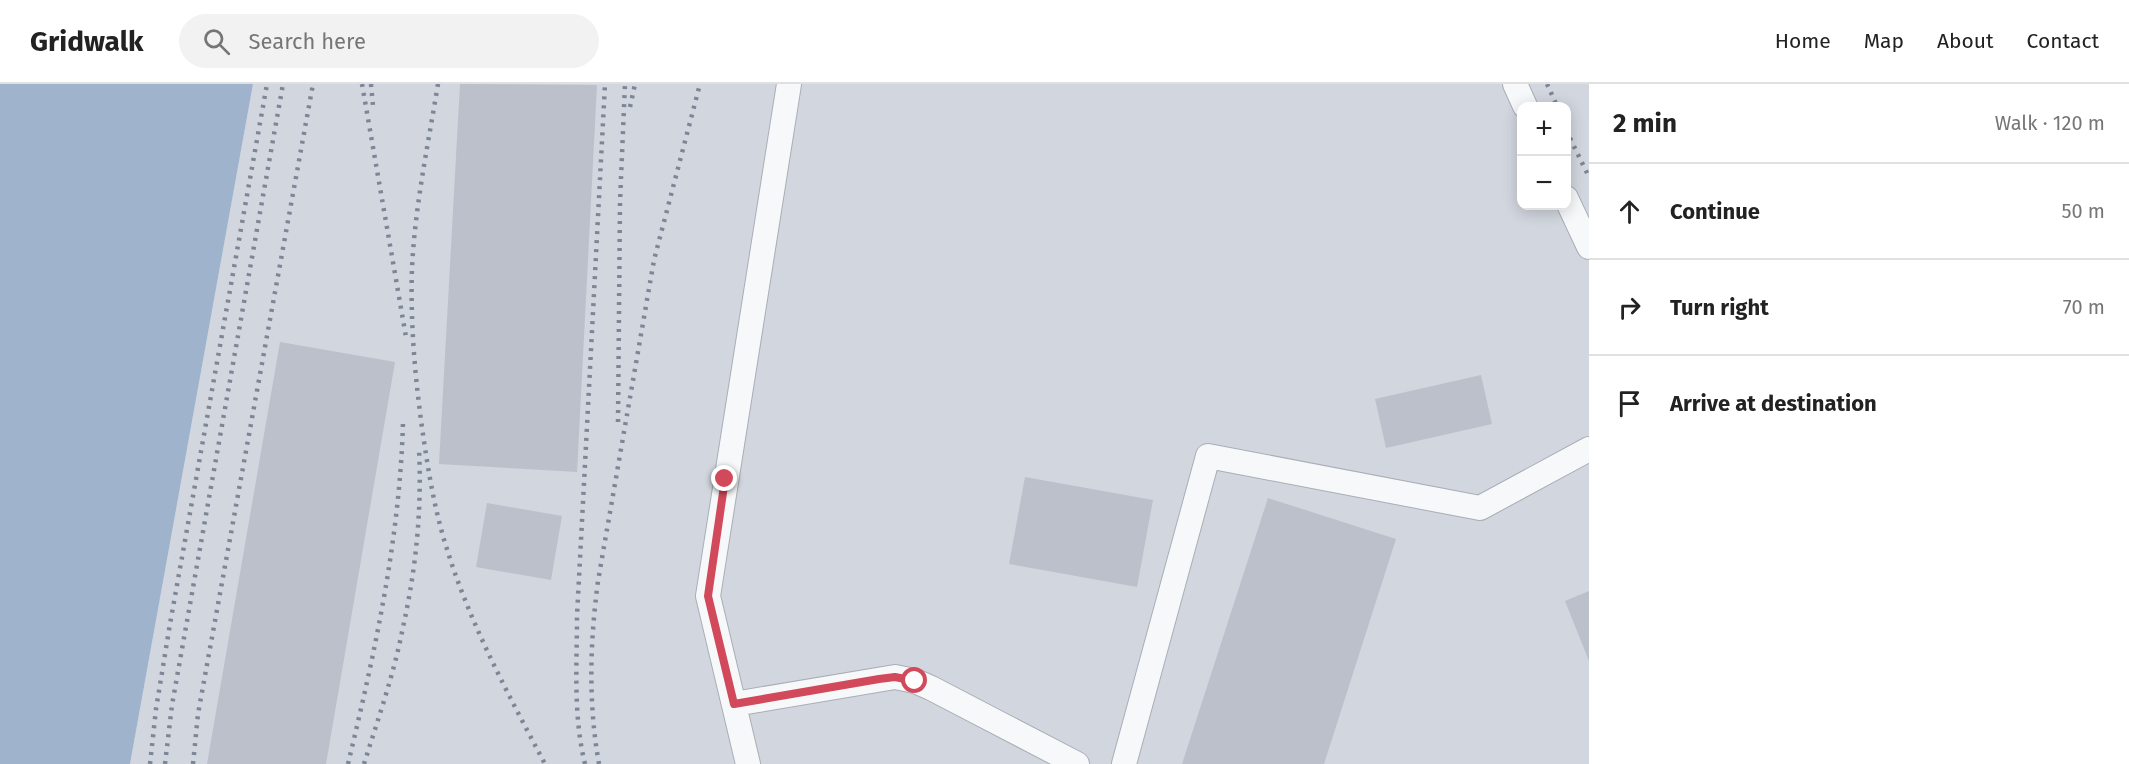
<!DOCTYPE html>
<html lang="en">
<head>
<meta charset="utf-8">
<style>
	:root { --surface:#fff; --page:#f2f2f2; --text:#222; --muted:#767676; --line:#e0e0e0 }
	body { margin:0; font-family:"Fira Sans",sans-serif; background:var(--page); color:var(--text) }
	.controls { position:absolute; right:18px; top:18px; display:grid; overflow:hidden; border-radius:12px; box-shadow:0 3px 15px #0003 }
	.controls button { width:54px; height:54px; display:grid; place-items:center; padding:0; border:0; border-bottom:2px solid var(--line); background:var(--surface); color:var(--text); font:30px sans-serif }
	.stop { position:absolute; width:18px; height:18px; margin:-14px; border:4px solid #d1495b; border-radius:50%; background:#fff }
	.stop.end { background:#d1495b; border-color:#fff; box-shadow:0 2px 6px #0008 }
	.list { margin:0; padding:0; list-style:none }
	h2 { display:flex; justify-content:space-between; align-items:center; height:78px; margin:0; padding:0 24px; font-size:26px }
	h2 small { font-size:20px; font-weight:400; color:var(--muted) }
	.list li { display:grid; grid-template-columns:39px 1fr auto; gap:18px; align-items:center; box-sizing:border-box; height:96px; padding:0 24px; border-top:2px solid var(--line) }
	.list b { display:block; font-size:22px; white-space:nowrap }
	.list em { font-size:20px; font-style:normal; color:var(--muted) }
	.icon { flex:none; width:33px; height:33px; fill:none; stroke:currentColor; stroke-width:2; stroke-linecap:round; stroke-linejoin:round }
	.map { position:relative; flex:none; width:1589px; height:680px; overflow:hidden }
	header { display:flex; align-items:center; gap:36px; box-sizing:border-box; height:84px; padding:0 30px; background:var(--surface); border-bottom:2px solid var(--line) }
	header strong { font-size:28px }
	nav { display:flex; gap:33px; margin-inline-start:auto; font-size:21px }
	.search { width:420px; height:54px; background:var(--page); display:flex; align-items:center; gap:15px; box-sizing:border-box; padding:0 21px; border-radius:33px; color:var(--muted); font-size:22px }
	main { display:flex }
	aside { flex:1; background:var(--surface) }
	.map>svg:first-child { display:block }
	.built { fill:#d2d6de; fill-rule:evenodd }
	.water { fill:#9fb4cc }
	.building { fill:#bbc0ca }
	.lines { fill:none; stroke-linecap:round; stroke-linejoin:round }
	.minor-casing { stroke:#a9aeb7; stroke-width:26 }
	.minor { stroke:#f7f8fa; stroke-width:24 }
	.rail { stroke:#7d8696; stroke-width:4.5; stroke-dasharray:3 6; stroke-linecap:butt }
	.route { stroke:#d1495b; stroke-width:8 }
</style>
</head>
<body>
<header>
<strong>Gridwalk</strong>
<div class="search"><svg class="icon" aria-label="search" viewBox="0 0 24 24"><circle cx="10" cy="10" r="6"/><path d="M15 15l6 6"/></svg>Search here</div>
<nav><a>Home</a><a>Map</a><a>About</a><a>Contact</a></nav>
</header>
<main>
<div class="map">
<svg width="1589" height="680" viewBox="0 0 1589 680">
	<rect width="100%" height="100%" fill="#e4e7ec"/>
	<path class="built" d="M 253,0 L 1589,0 L 1589,680 L 130,680 ZM 1522,22 L 1566,22 L 1566,122 L 1522,122 Z"/>
	<path class="water" d="M 0,0 L 253,0 L 130,680 L 0,680 Z"/>
	<path class="building" d="M 460,0 L 597,1 L 577,388 L 439,380 Z
		M 280,258 L 395,278 L 326,680 L 207,680 Z
		M 1481,291 L 1492,340 L 1386,364 L 1375,315 Z
		M 1025,393 L 1153,416 L 1137,503 L 1009,480 Z
		M 1268,414 L 1396,455 L 1324,680 L 1182,680 Z
		M 487,419 L 562,432 L 551,496 L 476,483 Z
		M 1589,507 L 1589,577 L 1565,517 Z"/>
	<g class="lines">
		<defs>
			<path id="minor" d="M 1515,0 L 1525,22
				M 1566,114 L 1589,163
				M 734,620 L 895,593 L 915,597 L 931,604 L 1077,680
				M 748,680 L 708,512 L 789,0
				M 1124,680 L 1208,372 L 1480,424 L 1589,365"/>
		</defs>
		<use href="#minor" class="minor-casing"/>
		<use href="#minor" class="minor"/>
		<path class="rail" d="M 362,0 L 406,253
			M 371,0 L 373,22
			M 438,0 C 428,61 415,122 412,184 C 410,244 416,305 425,364 C 430,397 436,430 446,462 C 469,538 508,610 545,680
			M 1547,0 L 1557,22
			M 630,23 L 635,0
			M 1566,46 L 1589,93
			M 618,338 L 620,118 L 625,0
			M 150,680 L 156,625 L 170,540 L 267,0
			M 165,680 L 172,621 L 283,0
			M 193,680 L 198,630 L 313,0
			M 348,680 C 375,568 400,453 403,338
			M 364,680 C 378,635 394,590 403,543 C 416,485 422,425 419,366
			M 585,680 C 573,632 577,581 577,532 L 605,0
			M 599,680 C 588,619 590,558 598,497 L 654,176 L 700,0"/>
	</g>
	<g class="lines">
		<path class="route" d="M 725,395 L 708,512 L 734,620 L 879,595 L 895,593 L 915,597"/>
	</g>
</svg>
<div class="controls">
<button>+</button>
<button>−</button>
</div>
<div class="stop" style="left:915px;top:597px"></div>
<div class="stop end" style="left:725px;top:395px"></div>
</div>
<aside>
<h2>2 min<small>Walk · 120 m</small></h2>
<ul class="list">
<li><svg class="icon" aria-label="ahead" viewBox="0 0 24 24"><path d="M12 20V5M6 11l6-6 6 6"/></svg><div><b>Continue</b></div><em>50 m</em></li>
<li><svg class="icon" aria-label="right" viewBox="0 0 24 24"><path d="M7 20v-9h11M14 6l5 5-5 5"/></svg><div><b>Turn right</b></div><em>70 m</em></li>
<li><svg class="icon" aria-label="arrive" viewBox="0 0 24 24"><path d="M6 21V4h12l-3 4 3 4H6"/></svg><div><b>Arrive at destination</b></div></li>
</ul>
</aside>
</main>
</body>
</html>
